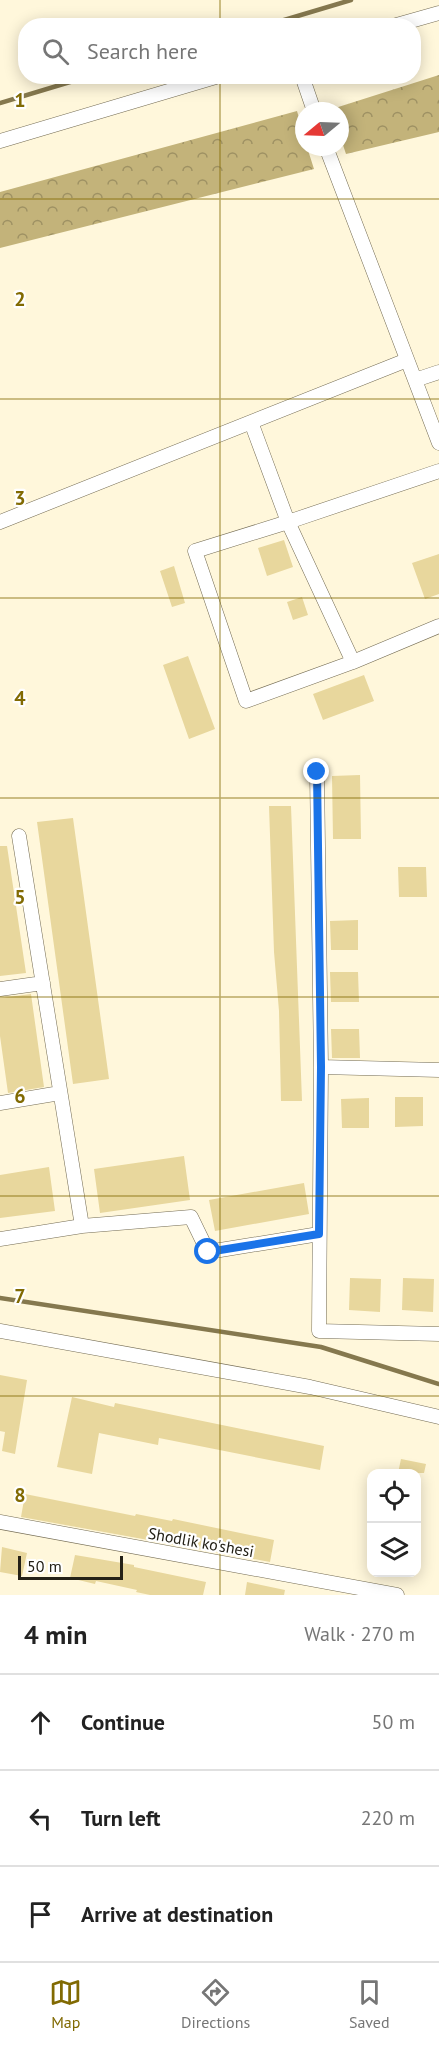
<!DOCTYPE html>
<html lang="en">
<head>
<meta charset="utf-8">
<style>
	:root { --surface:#fff; --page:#f2f2f2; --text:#222; --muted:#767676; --line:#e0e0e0; --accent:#816a02 }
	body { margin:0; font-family:"PT Sans",sans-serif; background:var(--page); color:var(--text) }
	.controls { position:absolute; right:18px; bottom:18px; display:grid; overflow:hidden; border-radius:12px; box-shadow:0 3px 15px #0003 }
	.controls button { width:54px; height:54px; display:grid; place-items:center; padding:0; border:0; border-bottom:2px solid var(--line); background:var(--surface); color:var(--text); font:30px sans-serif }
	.compass { position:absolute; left:295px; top:102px; width:54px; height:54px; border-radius:50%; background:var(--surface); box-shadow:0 3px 15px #0003; rotate:251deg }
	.scale { position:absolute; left:18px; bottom:15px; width:105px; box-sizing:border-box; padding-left:6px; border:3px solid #242117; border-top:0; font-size:16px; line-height:21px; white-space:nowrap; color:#242117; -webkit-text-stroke:4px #fff; paint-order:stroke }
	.stop { position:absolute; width:18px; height:18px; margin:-14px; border:4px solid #1a73e8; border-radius:50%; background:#fff }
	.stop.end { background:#1a73e8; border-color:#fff; box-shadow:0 2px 6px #0008 }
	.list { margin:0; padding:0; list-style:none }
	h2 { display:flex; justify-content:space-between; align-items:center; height:78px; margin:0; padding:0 24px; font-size:26px }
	h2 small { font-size:20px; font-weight:400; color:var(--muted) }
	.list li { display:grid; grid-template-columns:39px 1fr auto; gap:18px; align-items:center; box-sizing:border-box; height:96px; padding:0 24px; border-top:2px solid var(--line) }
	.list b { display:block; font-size:22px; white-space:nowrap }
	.list em { font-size:20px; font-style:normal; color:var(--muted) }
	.icon { flex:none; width:33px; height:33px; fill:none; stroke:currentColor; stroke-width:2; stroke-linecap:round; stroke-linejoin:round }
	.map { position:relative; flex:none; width:439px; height:1595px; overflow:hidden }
	.search { position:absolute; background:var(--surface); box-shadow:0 3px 15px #0003; left:18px; right:18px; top:18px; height:66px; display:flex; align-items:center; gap:15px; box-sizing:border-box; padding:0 21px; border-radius:24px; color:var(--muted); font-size:22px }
	.sheet { height:366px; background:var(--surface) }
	nav { display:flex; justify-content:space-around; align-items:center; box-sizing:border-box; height:84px; border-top:2px solid var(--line); background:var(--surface); font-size:16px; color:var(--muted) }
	nav a { display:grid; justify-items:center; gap:3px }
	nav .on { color:var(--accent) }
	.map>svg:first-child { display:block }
	.forest { fill:url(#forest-crowns) }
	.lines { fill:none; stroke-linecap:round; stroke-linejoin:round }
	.stream { stroke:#85784e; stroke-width:4.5 }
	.building { fill:#e8d79d }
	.minor-casing { stroke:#746c54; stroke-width:15 }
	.minor { stroke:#fff; stroke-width:14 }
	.route { stroke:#1a73e8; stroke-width:8 }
	.grid { fill:none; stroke:#816a02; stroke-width:1.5; stroke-opacity:0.55 }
	.labels { text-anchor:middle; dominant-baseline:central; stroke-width:4.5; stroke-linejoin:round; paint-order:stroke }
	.street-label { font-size:16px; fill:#242117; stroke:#fff }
	.grid-label { font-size:20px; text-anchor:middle; font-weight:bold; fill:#816a02; stroke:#fff; stroke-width:4.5; stroke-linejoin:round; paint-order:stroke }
</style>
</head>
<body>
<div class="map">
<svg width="439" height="1595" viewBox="0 0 439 1595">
	<defs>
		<pattern id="forest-crowns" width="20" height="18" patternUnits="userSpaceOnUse" patternTransform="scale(1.5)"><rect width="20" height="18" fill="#c3b37a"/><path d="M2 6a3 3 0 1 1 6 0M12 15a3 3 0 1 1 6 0" fill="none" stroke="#9e9163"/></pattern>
	</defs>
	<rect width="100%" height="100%" fill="#fff7db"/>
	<path class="forest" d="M 439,75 L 439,132 L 346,154 L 340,136 L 340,111 L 332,111 L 332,109 Z
		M 297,111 L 304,135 L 304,147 L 307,147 L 314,169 L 0,248 L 0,192 Z"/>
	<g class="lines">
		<path class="stream" d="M 264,26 L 351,0
			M 0,103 L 90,76
			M 0,1298 L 321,1347 L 439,1384"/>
	</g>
	<path class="building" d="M 284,540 L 293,567 L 267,576 L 258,548 Z
		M 439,554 L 439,594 L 425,599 L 412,563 Z
		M 174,566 L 185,603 L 172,607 L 160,571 Z
		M 302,597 L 308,615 L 293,620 L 287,602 Z
		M 188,656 L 215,729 L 189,739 L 163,665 Z
		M 364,675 L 374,701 L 323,720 L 313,694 Z
		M 360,775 L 361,839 L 333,839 L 332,776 Z
		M 269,806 L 291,806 L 302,1101 L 281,1101 L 279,1011 L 274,952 Z
		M 73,818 L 109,1079 L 73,1084 L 37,822 Z
		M 0,846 L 7,846 L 26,973 L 0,976 Z
		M 398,867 L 426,867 L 427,897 L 399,897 Z
		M 358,920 L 358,950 L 331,950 L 330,921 Z
		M 330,972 L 358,972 L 359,1002 L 331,1002 Z
		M 31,994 L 44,1087 L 8,1093 L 0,1036 L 0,998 Z
		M 331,1029 L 359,1029 L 360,1058 L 332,1058 Z
		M 395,1097 L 423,1097 L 423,1126 L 395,1127 Z
		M 369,1098 L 369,1128 L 342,1128 L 341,1099 Z
		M 184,1156 L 190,1200 L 100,1213 L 94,1169 Z
		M 49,1167 L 55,1211 L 0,1218 L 0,1175 Z
		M 304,1183 L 309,1214 L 215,1231 L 209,1200 Z
		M 350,1278 L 381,1279 L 380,1312 L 349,1310 Z
		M 403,1278 L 434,1279 L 433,1312 L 402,1310 Z
		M 0,1375 L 27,1380 L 15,1454 L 2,1451 L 5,1432 L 0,1431 Z
		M 72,1397 L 114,1407 L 115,1403 L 324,1446 L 320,1470 L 159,1438 L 158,1445 L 99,1433 L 92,1474 L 57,1467 Z
		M 401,1459 L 426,1464 L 424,1473 L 398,1473 Z
		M 25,1494 L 135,1516 L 136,1514 L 172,1521 L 173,1519 L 274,1540 L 270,1562 L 21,1517 Z
		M 2,1547 L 27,1553 L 22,1576 L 0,1572 Z
		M 75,1555 L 134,1565 L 134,1567 L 206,1582 L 203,1595 L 150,1595 L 136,1592 L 137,1590 L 96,1581 L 95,1584 L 70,1578 Z
		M 247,1582 L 285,1590 L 284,1595 L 245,1595 Z"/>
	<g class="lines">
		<defs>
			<path id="minor" d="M 393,26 L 439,13
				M 302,76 L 314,111
				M 0,141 L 219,76
				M 326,147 L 439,443
				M 415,380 L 439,372
				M 251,422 L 288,522 L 439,471
				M 0,522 L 407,360
				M 288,522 L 353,662 L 246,701 L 195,551 Z
				M 353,662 L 439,626
				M 317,773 L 321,1067 L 319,1331 L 439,1334
				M 19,836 L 82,1226
				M 0,989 L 43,983
				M 321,1067 L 439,1070
				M 0,1103 L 60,1093
				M 0,1239 L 82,1226 L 191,1217 L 208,1252 L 319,1234
				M 0,1331 L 310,1387 L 439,1417
				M 0,1522 L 397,1595"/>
		</defs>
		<use href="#minor" class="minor-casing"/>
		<use href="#minor" class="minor"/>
	</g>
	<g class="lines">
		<path class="route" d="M 208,1252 L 319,1234 L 321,1067 L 317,772"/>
	</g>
	<path class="grid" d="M 220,0 L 220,26M 220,76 L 220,1595M 0,199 L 439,199M 0,399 L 439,399M 0,598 L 439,598M 0,798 L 439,798M 0,997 L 439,997M 0,1196 L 439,1196M 0,1396 L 439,1396"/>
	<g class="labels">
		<g class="street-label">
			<text transform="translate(201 1542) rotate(10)">Shodlik ko'shesi</text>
		</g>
	</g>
	<g class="grid-label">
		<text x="20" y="107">1</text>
		<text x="20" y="306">2</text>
		<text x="20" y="505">3</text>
		<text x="20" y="705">4</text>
		<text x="20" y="904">5</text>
		<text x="20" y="1103">6</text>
		<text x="20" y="1303">7</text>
		<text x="20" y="1502">8</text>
	</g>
</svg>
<div class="controls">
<button><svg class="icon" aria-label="locate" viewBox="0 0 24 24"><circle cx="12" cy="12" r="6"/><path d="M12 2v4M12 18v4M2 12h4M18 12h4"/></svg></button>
<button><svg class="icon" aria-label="layers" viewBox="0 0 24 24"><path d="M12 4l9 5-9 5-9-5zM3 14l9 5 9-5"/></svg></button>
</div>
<svg class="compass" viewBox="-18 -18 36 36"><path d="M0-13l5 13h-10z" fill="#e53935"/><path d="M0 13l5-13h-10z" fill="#767676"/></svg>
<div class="scale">50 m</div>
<div class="stop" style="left:208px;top:1252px"></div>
<div class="stop end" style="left:317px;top:772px"></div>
<div class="search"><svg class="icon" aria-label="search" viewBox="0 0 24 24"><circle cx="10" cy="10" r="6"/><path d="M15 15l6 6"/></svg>Search here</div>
</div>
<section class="sheet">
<h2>4 min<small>Walk · 270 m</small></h2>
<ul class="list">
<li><svg class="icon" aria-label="ahead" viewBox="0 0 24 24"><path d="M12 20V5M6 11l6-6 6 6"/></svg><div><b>Continue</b></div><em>50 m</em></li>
<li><svg class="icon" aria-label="left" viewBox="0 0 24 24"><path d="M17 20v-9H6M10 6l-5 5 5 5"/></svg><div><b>Turn left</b></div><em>220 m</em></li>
<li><svg class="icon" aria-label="arrive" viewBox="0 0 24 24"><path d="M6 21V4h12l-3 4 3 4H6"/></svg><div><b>Arrive at destination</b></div></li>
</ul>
</section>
<nav>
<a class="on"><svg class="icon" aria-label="map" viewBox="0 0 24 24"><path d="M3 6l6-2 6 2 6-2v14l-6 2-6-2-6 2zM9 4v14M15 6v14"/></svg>Map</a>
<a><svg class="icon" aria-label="directions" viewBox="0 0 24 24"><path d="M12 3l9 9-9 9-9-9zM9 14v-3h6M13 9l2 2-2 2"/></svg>Directions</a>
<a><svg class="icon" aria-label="saved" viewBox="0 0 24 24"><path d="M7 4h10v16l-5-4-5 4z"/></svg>Saved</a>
</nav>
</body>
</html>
